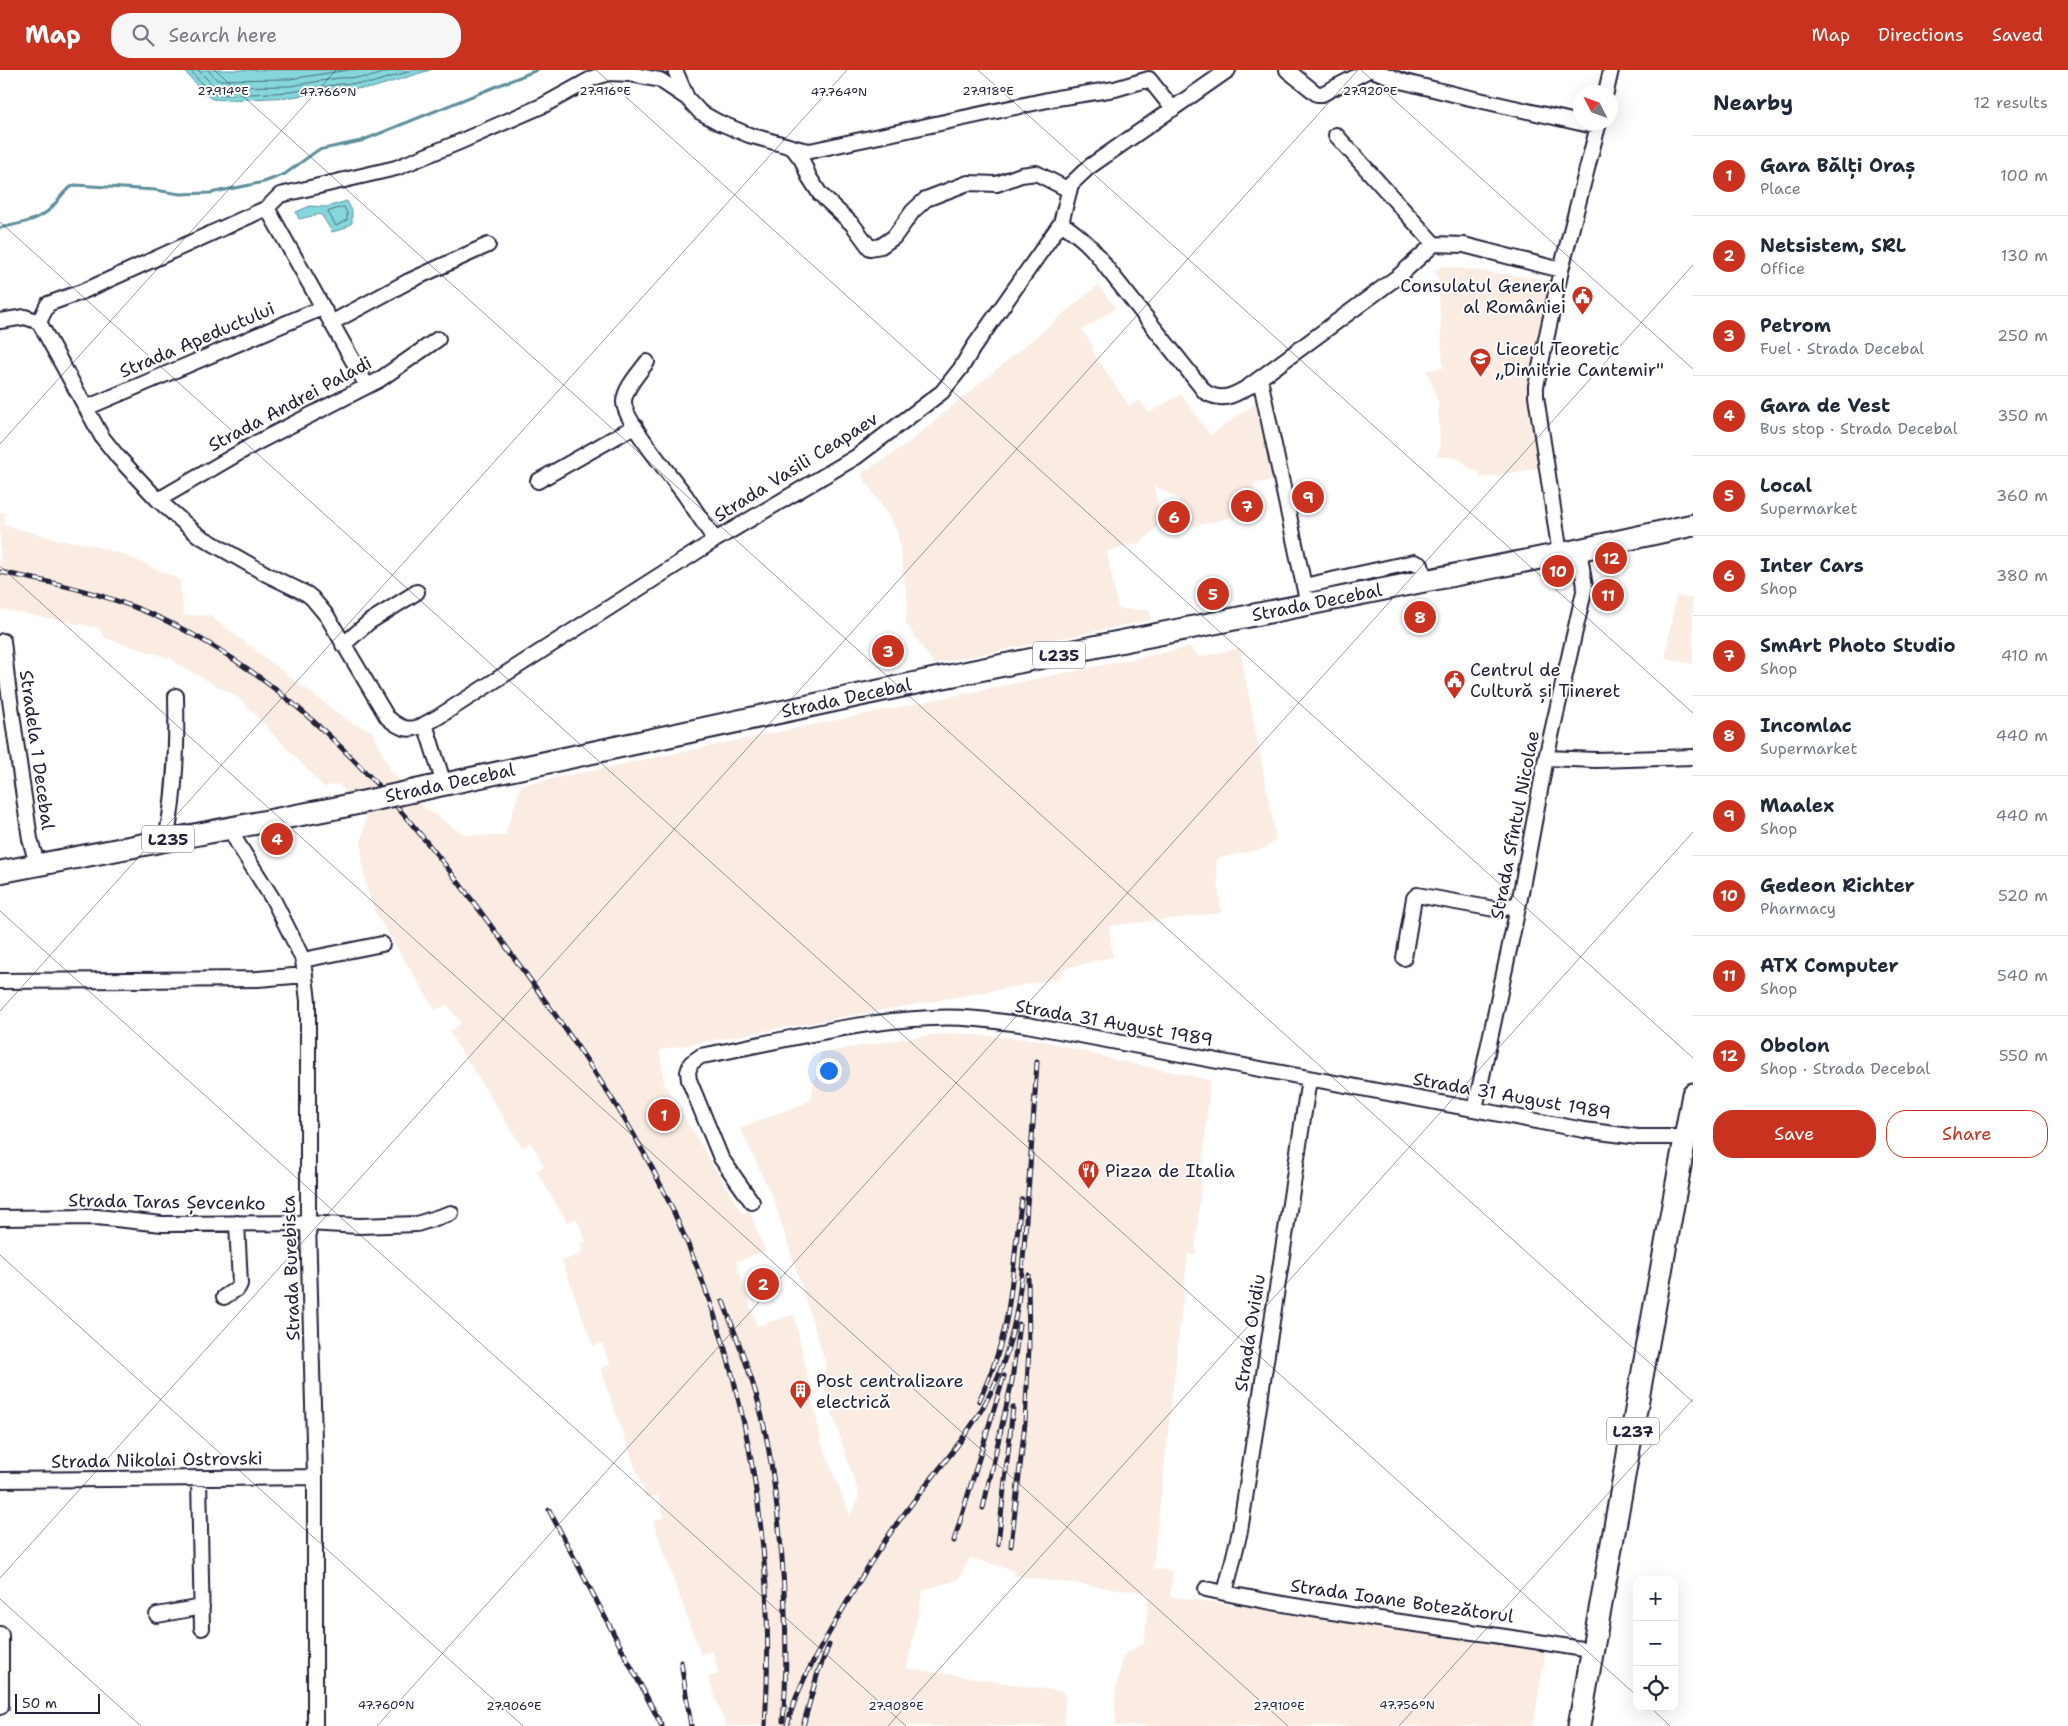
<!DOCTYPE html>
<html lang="en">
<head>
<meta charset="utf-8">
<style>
	:root { --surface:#fff; --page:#f6f6f7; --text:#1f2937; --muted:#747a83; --line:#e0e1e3; --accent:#c8321e }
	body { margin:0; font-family:"Shantell Sans",sans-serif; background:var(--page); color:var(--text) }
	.controls { position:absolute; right:15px; bottom:15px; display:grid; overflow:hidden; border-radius:10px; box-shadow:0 5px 20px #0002 }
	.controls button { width:45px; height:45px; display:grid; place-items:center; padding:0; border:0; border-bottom:1px solid var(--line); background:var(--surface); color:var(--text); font:25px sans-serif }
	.compass { position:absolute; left:1573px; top:15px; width:45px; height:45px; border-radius:50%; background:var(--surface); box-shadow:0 5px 20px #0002; rotate:312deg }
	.scale { position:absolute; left:15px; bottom:12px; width:85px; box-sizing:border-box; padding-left:5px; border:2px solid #22223b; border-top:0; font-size:14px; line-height:18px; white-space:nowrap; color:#22223b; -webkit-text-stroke:4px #fff; paint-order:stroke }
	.you { position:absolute; left:828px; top:1000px; width:18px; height:18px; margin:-12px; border:4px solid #fff; border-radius:50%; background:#1a73e8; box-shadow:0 0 0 8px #1a73e833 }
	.badge { display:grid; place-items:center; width:32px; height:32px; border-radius:50%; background:var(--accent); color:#fff; font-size:16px; font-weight:700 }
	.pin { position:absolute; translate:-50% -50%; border:2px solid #fff; box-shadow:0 1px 5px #0006 }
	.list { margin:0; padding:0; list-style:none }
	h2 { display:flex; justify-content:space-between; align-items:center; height:65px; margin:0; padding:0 20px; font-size:21px }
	h2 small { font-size:16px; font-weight:400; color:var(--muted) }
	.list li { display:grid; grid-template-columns:32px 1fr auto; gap:15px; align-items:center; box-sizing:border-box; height:80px; padding:0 20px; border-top:1px solid var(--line) }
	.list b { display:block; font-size:19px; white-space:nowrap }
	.list p { margin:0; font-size:16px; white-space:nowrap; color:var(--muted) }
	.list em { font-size:16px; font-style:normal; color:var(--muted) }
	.actions { display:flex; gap:10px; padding:15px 20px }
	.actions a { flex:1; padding:11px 0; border:1px solid var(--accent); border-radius:20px; text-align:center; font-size:18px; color:var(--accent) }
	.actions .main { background:var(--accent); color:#fff }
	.icon { flex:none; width:28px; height:28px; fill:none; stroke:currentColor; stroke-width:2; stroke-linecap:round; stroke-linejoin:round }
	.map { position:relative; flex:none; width:1693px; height:1656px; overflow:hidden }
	header { display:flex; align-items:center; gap:30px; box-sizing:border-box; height:70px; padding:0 25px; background:var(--accent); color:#fff }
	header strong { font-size:24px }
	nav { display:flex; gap:28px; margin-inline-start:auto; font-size:18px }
	.search { width:350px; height:45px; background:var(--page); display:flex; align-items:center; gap:12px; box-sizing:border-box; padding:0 18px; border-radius:20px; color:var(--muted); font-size:19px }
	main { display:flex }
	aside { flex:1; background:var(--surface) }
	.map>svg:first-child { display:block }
	.built { fill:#fbece3 }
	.water { fill:#85d7db; stroke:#5d8f9b }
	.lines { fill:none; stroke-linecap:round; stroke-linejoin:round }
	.shore { stroke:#4a6a7b; stroke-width:1 }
	.stream { stroke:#5d8f9b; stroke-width:3 }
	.minor-casing { stroke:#22223b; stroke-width:18 }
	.tertiary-casing { stroke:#22223b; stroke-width:20 }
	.primary-casing { stroke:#22223b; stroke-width:25 }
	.minor { stroke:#fff; stroke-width:14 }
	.tertiary { stroke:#fff; stroke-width:16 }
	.primary { stroke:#fff; stroke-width:21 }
	.rail-casing { stroke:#22223b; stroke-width:5 }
	.rail { stroke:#fff; stroke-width:3; stroke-dasharray:9; stroke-linecap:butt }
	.primary-bridge-casing { stroke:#22223b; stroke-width:25; stroke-linecap:butt }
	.primary-bridge { stroke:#fff; stroke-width:21 }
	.ticks { fill:none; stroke:#22223b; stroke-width:1; stroke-opacity:0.45 }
	.labels { text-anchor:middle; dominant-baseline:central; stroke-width:4; stroke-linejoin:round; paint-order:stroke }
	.shield { fill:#fff; stroke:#646476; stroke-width:1 }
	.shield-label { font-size:16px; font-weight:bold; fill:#22223b }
	.poi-label { font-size:18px; fill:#22223b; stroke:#fff; text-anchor:start }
	.street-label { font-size:18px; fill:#22223b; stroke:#fff }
	.ticks-label { font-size:12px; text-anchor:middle; fill:#22223b; stroke:#fff; stroke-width:4; stroke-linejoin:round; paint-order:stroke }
</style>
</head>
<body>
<header>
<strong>Map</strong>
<div class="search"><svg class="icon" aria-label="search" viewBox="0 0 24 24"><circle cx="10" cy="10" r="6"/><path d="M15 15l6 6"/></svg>Search here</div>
<nav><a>Map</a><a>Directions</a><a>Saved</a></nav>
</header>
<main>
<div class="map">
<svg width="1693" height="1656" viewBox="0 0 1693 1656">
	<rect width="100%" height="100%" fill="#fff"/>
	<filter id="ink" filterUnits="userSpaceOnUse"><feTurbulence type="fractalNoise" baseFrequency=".02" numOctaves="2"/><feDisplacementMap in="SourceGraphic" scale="10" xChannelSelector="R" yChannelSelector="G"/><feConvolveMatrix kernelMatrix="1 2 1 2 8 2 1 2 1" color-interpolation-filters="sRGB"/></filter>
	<g filter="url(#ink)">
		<path class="built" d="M 1442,196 L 1542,209 L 1550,225 L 1528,317 L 1539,398 L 1480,408 L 1480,402 L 1471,399 L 1459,389 L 1437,386 L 1440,378 L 1438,332 L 1427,300 L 1443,298 L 1438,208 L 1434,202 Z
			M 1098,215 L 1116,238 L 1082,260 L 1094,277 L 1091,279 L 1129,336 L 1140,330 L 1149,343 L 1181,324 L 1210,365 L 1259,331 L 1277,410 L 1253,414 L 1258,442 L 1180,459 L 1174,432 L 1179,431 L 1179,429 L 1154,416 L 1161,453 L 1141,473 L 1107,481 L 1118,539 L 1150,540 L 1151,550 L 934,594 L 905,552 L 908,534 L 897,460 L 861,404 L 908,373 Z
			M 0,442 L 5,442 L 4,455 L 59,470 L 88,474 L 122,484 L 179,509 L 184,545 L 209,545 L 351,653 L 372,661 L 390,699 L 423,737 L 465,765 L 505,766 L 521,715 L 1190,577 L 1199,587 L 1240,578 L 1276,769 L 1266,778 L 1216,789 L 1221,843 L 1109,856 L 1113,887 L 1066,898 L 1057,909 L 660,980 L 664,1013 L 742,1143 L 749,1140 L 765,1181 L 736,1192 L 757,1256 L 794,1244 L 822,1374 L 850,1446 L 859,1425 L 820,1306 L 827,1298 L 775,1133 L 740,1058 L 810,1031 L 821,983 L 906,968 L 950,963 L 1041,970 L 1116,990 L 1210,1010 L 1195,1185 L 1188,1184 L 1153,1498 L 1173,1501 L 1170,1526 L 1546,1580 L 1533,1656 L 1116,1656 L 1115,1625 L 1123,1585 L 1144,1573 L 1149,1523 L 1014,1506 L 1013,1500 L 970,1488 L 958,1510 L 923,1520 L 907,1598 L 1065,1622 L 1064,1656 L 726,1656 L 708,1608 L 718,1604 L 713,1581 L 700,1584 L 653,1451 L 664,1447 L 658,1425 L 646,1428 L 600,1299 L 610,1295 L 602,1273 L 593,1276 L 562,1191 L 582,1183 L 580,1174 L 586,1172 L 576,1148 L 567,1152 L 536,1101 L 544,1096 L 531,1073 L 522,1077 L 449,962 L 461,953 L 447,935 L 435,940 L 375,842 L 368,823 L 363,799 L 361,774 L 366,747 L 339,714 L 324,717 L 239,628 L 177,594 L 174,590 L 105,568 L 99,558 L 0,539 Z
			M 1676,526 L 1693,529 L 1693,594 L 1665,589 Z"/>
		<path class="water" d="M 184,0 L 430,0 L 372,18 L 340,19 L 292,27 L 229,30 L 212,29 L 203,23 Z
			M 347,131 L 352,141 L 352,153 L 343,159 L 332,162 L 321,144 L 299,149 L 296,142 L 310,136 L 326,137 Z"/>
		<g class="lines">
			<path class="shore" d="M 190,0 L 206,19 L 213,24 L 229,25 L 291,22 L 340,14 L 371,13 L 414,0
				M 198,0 L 215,17 L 290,16 L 339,8 L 370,7 L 393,0
				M 208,0 L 217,10 L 290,9 L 348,0
				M 344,137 L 347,143 L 347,150 L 336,156 L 328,142 Z"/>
			<path class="stream" d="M 0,158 C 16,154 34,152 48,141 C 58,133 62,120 75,115 L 155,120 L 180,124 L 210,123 L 264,112 L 285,104 L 318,80 L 361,71 L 537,0"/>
			<defs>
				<path id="minor" d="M 675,0 L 687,28
					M 1287,0 L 1317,24 L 1322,24 L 1369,0
					M 1372,0 L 1405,12 L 1457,25 L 1598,57
					M 1606,22 L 1611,0
					M 1336,65 L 1434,174
					M 792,77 L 802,90 L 809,107 L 820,124 L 853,155 L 870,178 L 881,176 L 894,167 L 913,141 L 926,129 L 968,113 L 997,114 L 1021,105 L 1036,103 L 1069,120
					M 267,138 L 367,316
					M 1061,153 C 1080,166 1094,178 1106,197 L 1205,322 C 1222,332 1233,326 1248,317 L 1400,205 L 1434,174 L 1464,175 L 1561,200
					M 0,251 L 25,247 L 39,252 L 102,367 L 118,387 L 158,430 L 198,465 L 268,505 L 307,524 L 312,528 L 327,546 L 387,647 C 399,658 409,663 425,654
					M 39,252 L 48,234 L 84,221 L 267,138 L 280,125 L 396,98 L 457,73 L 544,35 L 593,8 L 609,3 L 630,4 L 660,10 L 687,28 L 700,42 L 718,52 L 749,65 L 803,80 L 810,81 L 842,74 L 1057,28 L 1115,19 L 1149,9 L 1173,39
					M 331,253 L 409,211 L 488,175
					M 647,292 C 639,303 624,319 624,332 C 624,351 672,407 685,425 C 695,440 705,455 715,470
					M 1260,309 L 1308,535
					M 86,338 L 322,238
					M 538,411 L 635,356
					M 158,430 L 256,373 L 379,310 L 438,269
					M 1560,484 L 1536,326 L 1536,316 L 1561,200 L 1599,52
					M 1304,516 L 1414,492 L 1421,495 L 1425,511
					M 3,571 L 7,609 L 30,769 L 37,794
					M 343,575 L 369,552 L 417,522
					M 1546,688 L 1596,690 L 1693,687
					M 444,714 L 425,654 L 438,647 L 715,470 L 856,387 L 942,322 L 961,298 L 973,278 L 1061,153 L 1071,114 L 1089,97 L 1228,0
					M 230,758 L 238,774 L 274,831 L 296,875 L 303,890 L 308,931 L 308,1153 L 315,1407 L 315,1656
					M 166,769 C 176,722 177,674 176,626
					M 1404,888 L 1414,828 L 1417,825 L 1500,840 L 1519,833
					M 303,890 L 382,874
					M 0,911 L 258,909 L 305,905
					M 1475,1039 L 1519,833 L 1546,688 L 1585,517 L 1579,479
					M 752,1132 L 721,1088 L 689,1010 L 688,1002 L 691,993 L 701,986 C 777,972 855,951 932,948 C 964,946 996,951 1027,955 L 1584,1060 L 1638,1067 L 1685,1067
					M 0,1148 L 97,1147 L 162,1154 L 308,1153 L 359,1156 L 417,1154 L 451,1143
					M 224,1227 L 238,1218 L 240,1214 L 237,1153
					M 199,1408 L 202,1558
					M 0,1410 L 315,1407
					M 1206,1519 C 1333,1547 1465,1558 1594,1581
					M 1225,1523 L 1240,1461 L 1309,1009
					M 157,1545 L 202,1537"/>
				<path id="tertiary" d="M 0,1565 L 0,1636"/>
				<g id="primary">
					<path id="s1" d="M 427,718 L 944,607 L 1560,484 L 1693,455"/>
					<path d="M 0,802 L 336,738"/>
					<path d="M 1579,1656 L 1693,1024"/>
				</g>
			</defs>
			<use href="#minor" class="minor-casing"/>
			<use href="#tertiary" class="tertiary-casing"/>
			<use href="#primary" class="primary-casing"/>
			<use href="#minor" class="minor"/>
			<use href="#tertiary" class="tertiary"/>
			<use href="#primary" class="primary"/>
			<defs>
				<path id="rail" d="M 0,502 C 51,512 103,523 151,544 C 305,611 417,752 512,885 C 555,944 597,1002 634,1065 C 737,1245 779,1450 765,1656
					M 723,1231 C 735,1264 749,1297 758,1331 C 772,1383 777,1435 782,1488 C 786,1543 788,1597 783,1651
					M 979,1331 C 991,1305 1001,1278 1006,1251 C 1014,1211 1015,1169 1022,1129
					M 983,1438 L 1012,1311 L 1019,1254
					M 549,1440 L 662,1656
					M 954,1471 L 1004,1306
					M 998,1474 L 1013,1337
					M 1011,1476 L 1025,1353 L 1029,1278 L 1028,1205
					M 681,1592 L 691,1656
					M 787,1656 C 796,1618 817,1584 836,1551 C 859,1511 882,1472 910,1436 C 938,1399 972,1362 992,1320 C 1020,1262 1023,1198 1027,1135 C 1031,1088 1034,1040 1037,992
					M 803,1656 L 818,1602 L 829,1575"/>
			</defs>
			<use href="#rail" class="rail-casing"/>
			<use href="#rail" class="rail"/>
			<defs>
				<path id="primary-bridge" d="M 336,738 L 427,718"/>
			</defs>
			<use href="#primary-bridge" class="primary-bridge-casing"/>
			<use href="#primary-bridge" class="primary-bridge"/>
		</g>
	</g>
	<path class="ticks" d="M 214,0 L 1693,1332M 596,0 L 1693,988M 978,0 L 1693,643M 1361,0 L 1693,299M 0,152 L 1637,1626M 0,374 L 336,0M 0,496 L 1288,1656M 0,841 L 906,1656M 0,941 L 847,0M 0,1185 L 523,1656M 0,1508 L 1358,0M 0,1529 L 141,1656M 1650,1637 L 1670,1656M 377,1656 L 1693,195M 888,1656 L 1693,762M 1399,1656 L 1693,1329"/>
	<defs>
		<symbol id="civic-pin" viewBox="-11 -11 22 30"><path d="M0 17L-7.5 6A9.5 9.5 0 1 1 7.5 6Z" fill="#c8321e" stroke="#fff"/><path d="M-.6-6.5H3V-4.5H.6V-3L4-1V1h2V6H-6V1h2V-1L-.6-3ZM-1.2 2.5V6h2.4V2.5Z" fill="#fff"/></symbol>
		<symbol id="school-pin" viewBox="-11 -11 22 30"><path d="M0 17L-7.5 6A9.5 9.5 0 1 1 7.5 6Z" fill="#c8321e" stroke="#fff"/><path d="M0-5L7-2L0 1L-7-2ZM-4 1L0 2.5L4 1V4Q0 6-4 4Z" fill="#fff"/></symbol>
		<symbol id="restaurant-pin" viewBox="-11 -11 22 30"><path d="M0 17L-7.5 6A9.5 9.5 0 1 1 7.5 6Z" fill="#c8321e" stroke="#fff"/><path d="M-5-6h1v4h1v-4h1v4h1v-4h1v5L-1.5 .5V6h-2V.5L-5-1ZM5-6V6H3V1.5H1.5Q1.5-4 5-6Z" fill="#fff"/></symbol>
		<symbol id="building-pin" viewBox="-11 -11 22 30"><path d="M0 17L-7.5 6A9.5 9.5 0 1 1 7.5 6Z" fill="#c8321e" stroke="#fff"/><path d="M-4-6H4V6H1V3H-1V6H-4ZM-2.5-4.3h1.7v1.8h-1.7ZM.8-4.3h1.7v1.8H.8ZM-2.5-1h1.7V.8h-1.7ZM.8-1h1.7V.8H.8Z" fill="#fff"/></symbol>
	</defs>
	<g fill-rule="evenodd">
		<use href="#civic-pin" x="1570" y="214" width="25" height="34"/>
		<use href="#school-pin" x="1468" y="276" width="25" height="34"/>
		<use href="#civic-pin" x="1442" y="598" width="25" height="34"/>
		<use href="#restaurant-pin" x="1076" y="1088" width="25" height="34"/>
		<use href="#building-pin" x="788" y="1308" width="25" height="34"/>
	</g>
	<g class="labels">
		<g class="shield">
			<rect x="1033" y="571.5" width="52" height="27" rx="4"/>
			<rect x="142" y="755.5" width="52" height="27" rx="4"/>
			<rect x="1607" y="1347.5" width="52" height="27" rx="4"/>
		</g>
		<g class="shield-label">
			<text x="1059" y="585">L235</text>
			<text x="168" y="769">L235</text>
			<text x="1633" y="1361">L237</text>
		</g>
		<g class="poi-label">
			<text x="1566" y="216" text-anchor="end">Consulatul General<tspan x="1566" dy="21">al României</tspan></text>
			<text x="1496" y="279">Liceul Teoretic<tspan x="1496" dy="21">„Dimitrie Cantemir"</tspan></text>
			<text x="1470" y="600">Centrul de<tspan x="1470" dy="21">Cultură și Tineret</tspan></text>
			<text x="1105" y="1101">Pizza de Italia</text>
			<text x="816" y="1311">Post centralizare<tspan x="816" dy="21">electrică</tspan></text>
		</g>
		<g class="street-label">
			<text transform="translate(197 270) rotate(-23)">Strada Apeductului</text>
			<text transform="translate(290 334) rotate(-28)">Strada Andrei Paladi</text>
			<text transform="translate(796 397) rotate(-32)">Strada Vasili Ceapaev</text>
			<text stroke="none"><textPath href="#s1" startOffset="909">Strada Decebal</textPath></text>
			<text stroke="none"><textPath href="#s1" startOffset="429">Strada Decebal</textPath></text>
			<text transform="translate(37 680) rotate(82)">Stradela 1 Decebal</text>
			<text transform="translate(450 713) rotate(-12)">Strada Decebal</text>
			<text transform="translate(1515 755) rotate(-79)">Strada Sfîntul Nicolae</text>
			<text transform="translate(1114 953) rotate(10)">Strada 31 August 1989</text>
			<text transform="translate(1512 1026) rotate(10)">Strada 31 August 1989</text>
			<text transform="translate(167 1132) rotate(1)">Strada Taras Șevcenko</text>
			<text transform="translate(291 1198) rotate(-92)">Strada Burebista</text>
			<text transform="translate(1250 1263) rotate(-81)">Strada Ovidiu</text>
			<text transform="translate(157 1390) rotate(-1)">Strada Nikolai Ostrovski</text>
			<text transform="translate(1402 1531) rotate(8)">Strada Ioane Botezătorul</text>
		</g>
	</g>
	<g class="ticks-label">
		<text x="223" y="25">27.914°E</text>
		<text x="605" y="25">27.916°E</text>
		<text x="988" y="25">27.918°E</text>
		<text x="1370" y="25">27.920°E</text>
		<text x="328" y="26">47.766°N</text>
		<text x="839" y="26">47.764°N</text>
		<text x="386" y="1639">47.760°N</text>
		<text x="1407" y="1639">47.756°N</text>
		<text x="514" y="1640">27.906°E</text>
		<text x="896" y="1640">27.908°E</text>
		<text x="1279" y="1640">27.910°E</text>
	</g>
</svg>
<div class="controls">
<button>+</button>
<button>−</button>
<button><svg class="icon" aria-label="locate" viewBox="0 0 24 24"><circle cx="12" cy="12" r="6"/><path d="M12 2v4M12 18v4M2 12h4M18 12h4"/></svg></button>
</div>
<svg class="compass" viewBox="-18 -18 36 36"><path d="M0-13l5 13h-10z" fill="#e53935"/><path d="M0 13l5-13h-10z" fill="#747a83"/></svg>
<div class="scale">50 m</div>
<div class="you"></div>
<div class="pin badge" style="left:664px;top:1045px">1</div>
<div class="pin badge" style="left:763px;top:1214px">2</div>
<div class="pin badge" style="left:888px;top:581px">3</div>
<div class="pin badge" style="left:277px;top:769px">4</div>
<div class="pin badge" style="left:1213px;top:524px">5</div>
<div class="pin badge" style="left:1174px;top:447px">6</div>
<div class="pin badge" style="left:1247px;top:436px">7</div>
<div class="pin badge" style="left:1420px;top:547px">8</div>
<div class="pin badge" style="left:1308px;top:427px">9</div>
<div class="pin badge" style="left:1558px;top:501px">10</div>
<div class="pin badge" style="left:1608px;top:525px">11</div>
<div class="pin badge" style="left:1611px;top:488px">12</div>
</div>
<aside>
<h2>Nearby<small>12 results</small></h2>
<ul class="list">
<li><span class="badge">1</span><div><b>Gara Bălți Oraș</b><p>Place</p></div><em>100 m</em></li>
<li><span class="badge">2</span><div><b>Netsistem, SRL</b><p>Office</p></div><em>130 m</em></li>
<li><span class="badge">3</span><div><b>Petrom</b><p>Fuel · Strada Decebal</p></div><em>250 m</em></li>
<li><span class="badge">4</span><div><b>Gara de Vest</b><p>Bus stop · Strada Decebal</p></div><em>350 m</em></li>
<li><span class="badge">5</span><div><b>Local</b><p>Supermarket</p></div><em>360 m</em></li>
<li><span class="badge">6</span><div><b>Inter Cars</b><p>Shop</p></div><em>380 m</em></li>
<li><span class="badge">7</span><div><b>SmArt Photo Studio</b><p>Shop</p></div><em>410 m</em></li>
<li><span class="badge">8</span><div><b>Incomlac</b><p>Supermarket</p></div><em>440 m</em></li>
<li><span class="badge">9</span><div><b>Maalex</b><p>Shop</p></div><em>440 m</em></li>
<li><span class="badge">10</span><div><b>Gedeon Richter</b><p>Pharmacy</p></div><em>520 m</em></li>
<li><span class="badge">11</span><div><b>ATX Computer</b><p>Shop</p></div><em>540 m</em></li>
<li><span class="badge">12</span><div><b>Obolon</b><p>Shop · Strada Decebal</p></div><em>550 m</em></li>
</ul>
<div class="actions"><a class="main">Save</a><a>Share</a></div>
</aside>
</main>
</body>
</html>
